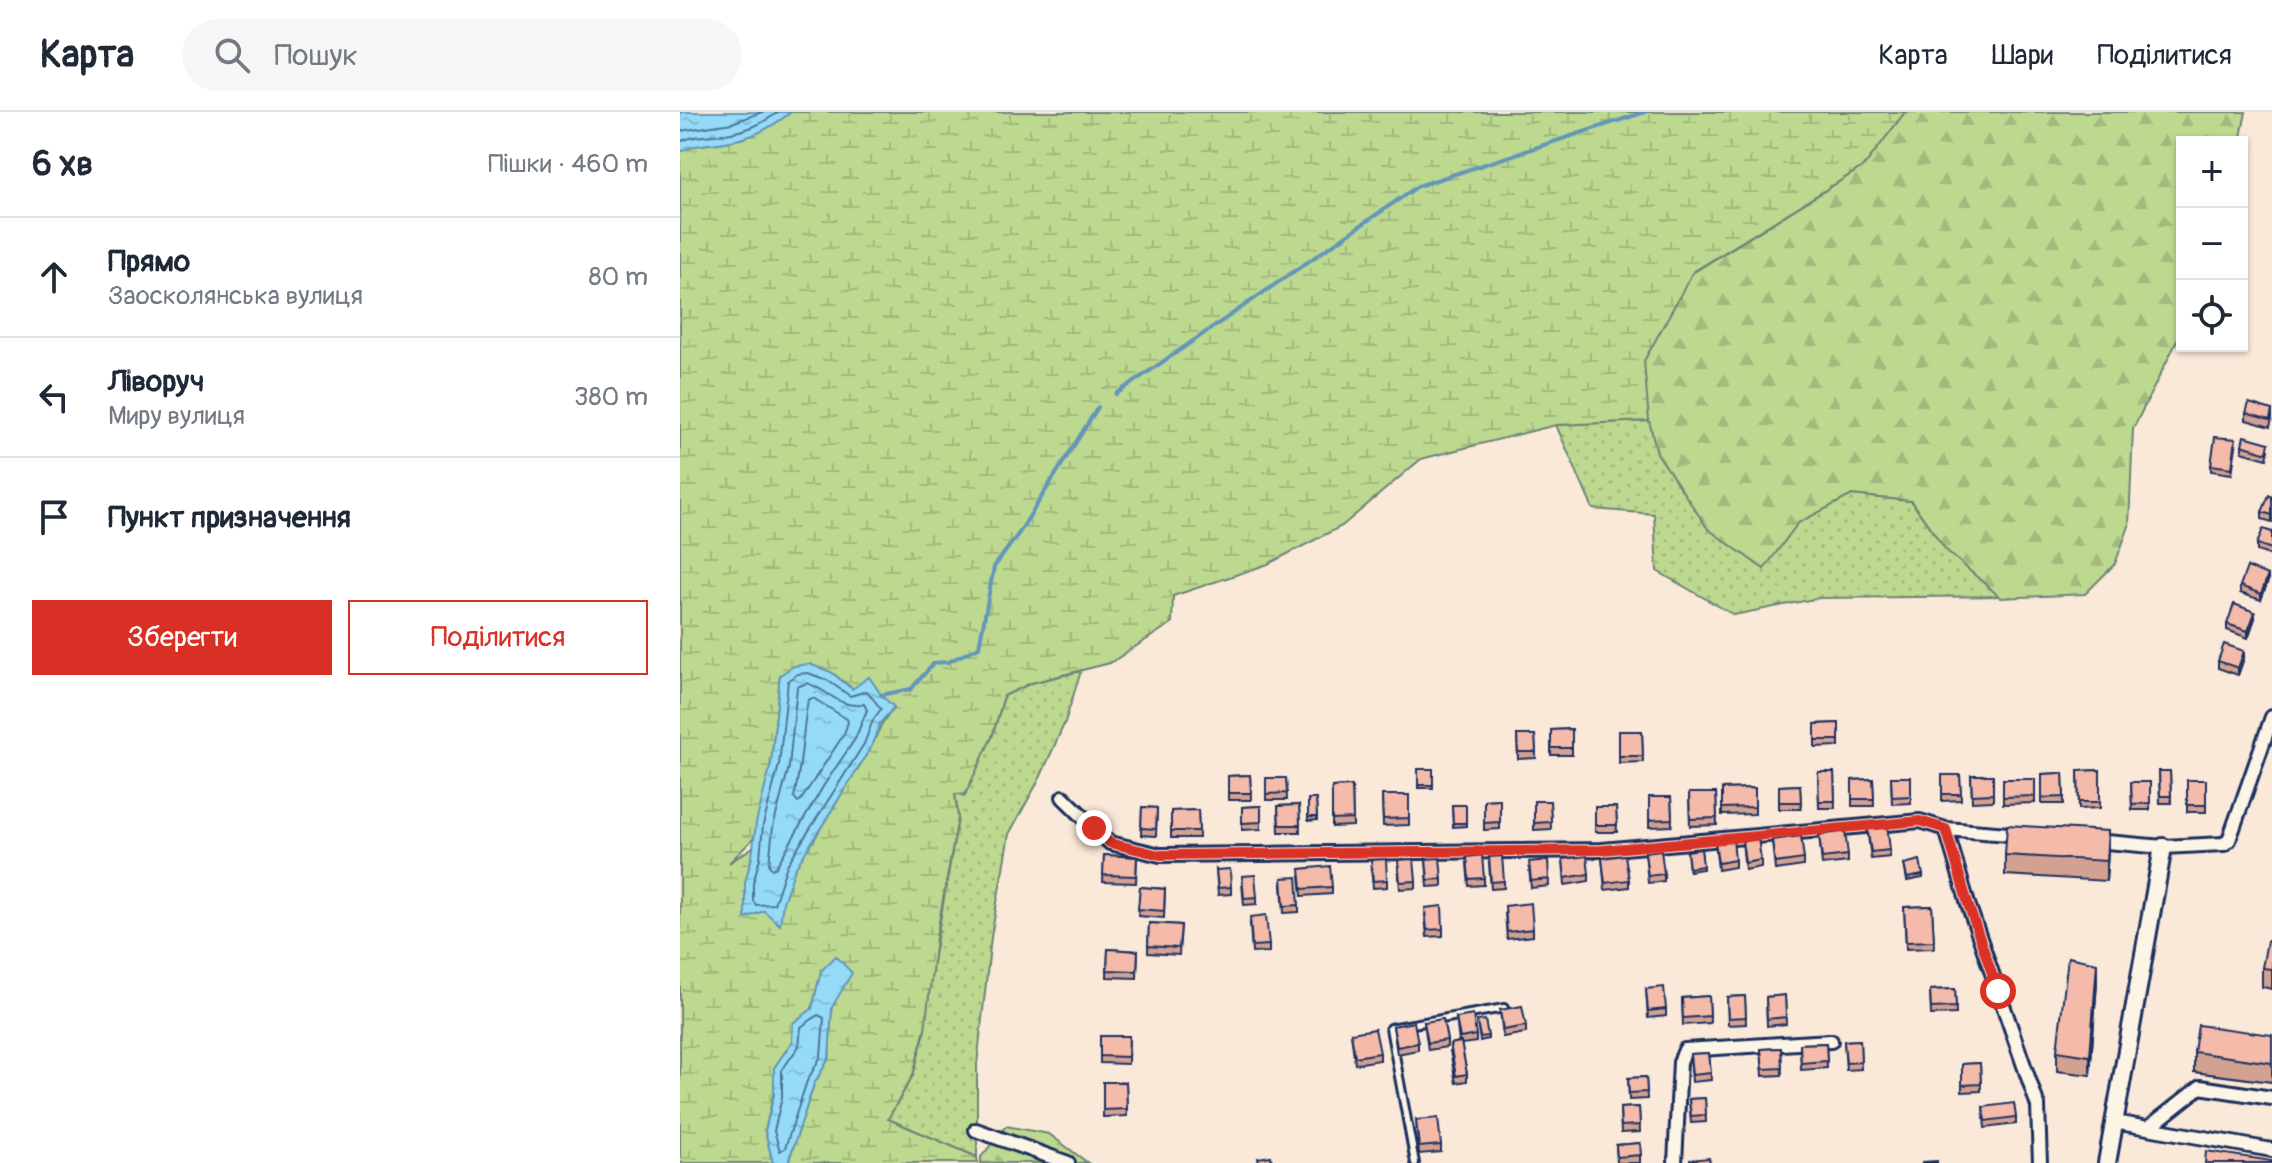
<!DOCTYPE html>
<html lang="uk">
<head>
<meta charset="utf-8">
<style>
	:root { --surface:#fff; --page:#f6f6f7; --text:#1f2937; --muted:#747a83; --line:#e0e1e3; --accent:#d93025 }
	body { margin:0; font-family:Pangolin,sans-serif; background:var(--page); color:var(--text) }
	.controls { position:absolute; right:24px; top:24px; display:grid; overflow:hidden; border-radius:0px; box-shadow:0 2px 6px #0004 }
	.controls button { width:72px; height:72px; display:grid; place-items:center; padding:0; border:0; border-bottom:2px solid var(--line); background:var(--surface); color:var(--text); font:40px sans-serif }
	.stop { position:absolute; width:24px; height:24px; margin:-18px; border:6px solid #d93025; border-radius:50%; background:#fff }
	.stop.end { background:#d93025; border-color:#fff; box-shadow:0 2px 8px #0008 }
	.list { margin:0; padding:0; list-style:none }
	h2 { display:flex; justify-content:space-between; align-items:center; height:104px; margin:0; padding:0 32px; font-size:34px }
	h2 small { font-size:26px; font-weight:400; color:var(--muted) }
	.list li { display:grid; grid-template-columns:52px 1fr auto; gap:24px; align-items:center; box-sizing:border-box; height:120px; padding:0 32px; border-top:2px solid var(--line) }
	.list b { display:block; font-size:30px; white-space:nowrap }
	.list p { margin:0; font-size:26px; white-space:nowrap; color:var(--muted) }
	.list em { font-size:26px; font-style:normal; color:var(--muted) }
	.actions { display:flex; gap:16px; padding:24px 32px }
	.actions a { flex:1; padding:18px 0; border:2px solid var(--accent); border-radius:0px; text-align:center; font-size:28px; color:var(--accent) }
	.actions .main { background:var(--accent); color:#fff }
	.icon { flex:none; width:44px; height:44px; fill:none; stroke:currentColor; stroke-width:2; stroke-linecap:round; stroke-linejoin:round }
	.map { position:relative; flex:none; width:1592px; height:1051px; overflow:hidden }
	header { display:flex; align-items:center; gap:48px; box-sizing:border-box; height:112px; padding:0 40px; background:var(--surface); border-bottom:2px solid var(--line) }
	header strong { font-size:38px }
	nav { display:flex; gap:44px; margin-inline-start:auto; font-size:28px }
	.search { width:560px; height:72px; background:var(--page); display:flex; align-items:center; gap:20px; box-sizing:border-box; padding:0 28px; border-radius:44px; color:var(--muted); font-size:30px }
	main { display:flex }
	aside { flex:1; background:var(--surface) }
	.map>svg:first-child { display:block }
	.grass { fill:url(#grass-dots); stroke:#6c8476; stroke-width:2 }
	.forest { fill:url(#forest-firs); stroke:#6c8476; stroke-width:2 }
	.wetland { fill:url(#wetland-marsh); stroke:#6c8476; stroke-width:2; fill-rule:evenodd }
	.water { fill:url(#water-ripples); stroke:#6496ba; stroke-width:2 }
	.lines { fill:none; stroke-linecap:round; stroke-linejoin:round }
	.shore { stroke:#4c749b; stroke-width:2 }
	.stream { stroke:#6496ba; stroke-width:4 }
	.service-casing { stroke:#1b2f5e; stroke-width:12 }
	.minor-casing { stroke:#1b2f5e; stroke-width:18 }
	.tertiary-casing { stroke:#1b2f5e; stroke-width:22 }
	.service { stroke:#fcf5e5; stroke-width:6 }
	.minor { stroke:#fcf5e5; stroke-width:12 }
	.tertiary { stroke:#fcf5e5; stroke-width:16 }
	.wall { fill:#d2a192; stroke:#1b2f5e; stroke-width:2 }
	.shaded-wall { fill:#ab8377; stroke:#1b2f5e; stroke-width:2 }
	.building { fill:#f4bbaa; stroke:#1b2f5e; stroke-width:2 }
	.route { stroke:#d93025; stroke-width:10 }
</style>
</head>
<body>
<header>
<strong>Карта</strong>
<div class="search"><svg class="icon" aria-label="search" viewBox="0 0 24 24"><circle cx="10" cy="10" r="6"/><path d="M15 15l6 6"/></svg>Пошук</div>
<nav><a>Карта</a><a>Шари</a><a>Поділитися</a></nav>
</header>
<main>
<aside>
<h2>6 хв<small>Пішки · 460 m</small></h2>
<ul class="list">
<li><svg class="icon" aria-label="ahead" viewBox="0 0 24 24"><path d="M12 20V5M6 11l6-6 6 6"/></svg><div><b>Прямо</b><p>Заосколянська вулиця</p></div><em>80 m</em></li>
<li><svg class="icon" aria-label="left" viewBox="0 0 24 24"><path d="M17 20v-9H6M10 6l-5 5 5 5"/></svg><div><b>Ліворуч</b><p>Миру вулиця</p></div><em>380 m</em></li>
<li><svg class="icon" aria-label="arrive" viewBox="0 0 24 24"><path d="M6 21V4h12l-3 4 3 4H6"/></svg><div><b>Пункт призначення</b></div></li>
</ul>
<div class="actions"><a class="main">Зберегти</a><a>Поділитися</a></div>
</aside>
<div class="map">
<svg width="1592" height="1051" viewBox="0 0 1592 1051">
	<defs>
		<pattern id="grass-dots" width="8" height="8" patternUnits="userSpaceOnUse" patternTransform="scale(2)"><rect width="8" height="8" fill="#bdd88f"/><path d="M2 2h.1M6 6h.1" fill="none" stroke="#a2ba7e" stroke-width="1.8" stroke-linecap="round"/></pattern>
		<pattern id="forest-firs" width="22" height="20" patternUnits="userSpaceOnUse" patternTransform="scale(2)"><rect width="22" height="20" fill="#bdd88f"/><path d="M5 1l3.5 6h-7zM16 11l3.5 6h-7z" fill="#a2ba7e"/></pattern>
		<pattern id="wetland-marsh" width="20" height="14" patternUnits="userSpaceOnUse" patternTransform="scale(2)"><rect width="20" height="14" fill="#bdd88f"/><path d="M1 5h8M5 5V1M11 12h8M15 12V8" fill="none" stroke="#a2ba7e"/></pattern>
		<pattern id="water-ripples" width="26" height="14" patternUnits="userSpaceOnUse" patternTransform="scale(2)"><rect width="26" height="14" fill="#95dbf7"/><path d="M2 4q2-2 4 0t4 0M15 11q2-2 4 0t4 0" fill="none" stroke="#80bcd6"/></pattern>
	</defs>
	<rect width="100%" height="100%" fill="#fae9d9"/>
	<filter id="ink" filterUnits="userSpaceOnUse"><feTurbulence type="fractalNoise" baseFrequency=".0125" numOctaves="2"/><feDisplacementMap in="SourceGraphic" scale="16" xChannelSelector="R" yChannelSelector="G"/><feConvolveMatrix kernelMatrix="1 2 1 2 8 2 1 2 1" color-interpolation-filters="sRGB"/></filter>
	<g filter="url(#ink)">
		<path class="grass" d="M 969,309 L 1114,407 L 1172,383 L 1231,389 L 1256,424 L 1327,484 L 1139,486 L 1054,503 L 977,459 L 974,402 L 913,397 L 876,313 Z
			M 401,559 L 385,610 L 360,666 L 329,722 L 311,825 L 297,953 L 297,1045 L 208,1007 L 233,963 L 244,923 L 252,855 L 278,706 L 275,681 L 312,625 L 324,584 L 351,571 Z"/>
		<path class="forest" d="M 1225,0 L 1566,0 L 1560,30 L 1502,30 L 1502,219 L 1453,317 L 1449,414 L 1435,452 L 1405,482 L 1321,486 L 1266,438 L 1231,389 L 1172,383 L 1118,411 L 1084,457 L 1028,417 L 977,341 L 954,247 L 1006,165 L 1184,54 Z
			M 326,1014 L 369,1022 L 408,1051 L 301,1051 L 301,1045 Z"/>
		<path class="wetland" d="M 111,0 L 1225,0 L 1184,54 L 1013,160 L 964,249 L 969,309 L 876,313 L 741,347 L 662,414 L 588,452 L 493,484 L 492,511 L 430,551 L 351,571 L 324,584 L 312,625 L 285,683 L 275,682 L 278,706 L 256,826 L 245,917 L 233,963 L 208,1007 L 297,1045 L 298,1051 L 108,1051 L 134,972 L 149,946 L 152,895 L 141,859 L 132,897 L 113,911 L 112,930 L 94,956 L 94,979 L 85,1019 L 93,1051 L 0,1051 L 0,40 C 17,30 37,33 55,28 C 77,24 94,13 111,0 ZM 151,560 L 173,577 L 189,566 L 201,583 L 214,596 C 198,613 199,621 189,639 C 170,670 150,698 133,730 L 77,725 L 73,735 L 49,751 L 74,726 L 91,652 L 100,563 Z"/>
		<path class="water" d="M 0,0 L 111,0 C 94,13 77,24 55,28 C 37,33 17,30 0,40 Z
			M 129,552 L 151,560 L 172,577 L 189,565 L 202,584 L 214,595 L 200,611 L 191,635 L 115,757 L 103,790 L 100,813 L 84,799 L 65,806 L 65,770 L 72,745 L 76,711 L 91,652 L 100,563 L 114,554 Z
			M 156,844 L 172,861 L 152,895 L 149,946 L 134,972 L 108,1051 L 93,1051 L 85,1019 L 94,983 L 94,956 L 112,930 L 113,911 L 132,897 L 141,859 Z"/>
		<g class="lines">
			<path class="shore" d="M 0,19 L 52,11 L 82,0
				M 0,30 C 15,22 35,24 51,21 C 68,18 84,11 98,0
				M 128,561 L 147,568 L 170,584 L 187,579 L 201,597 L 193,608 L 184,632 L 107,753 L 94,792 L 76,793 L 73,789 L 73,771 L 80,746 L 83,713 L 99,653 L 108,569 L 117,562 Z
				M 127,571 C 148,578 161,598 184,592 L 187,598 L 175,627 L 144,673 L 96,755 L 92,757 L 89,753 L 93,715 L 109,655 L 117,575 Z
				M 133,586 L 167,607 L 168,610 L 164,622 L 121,688 L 118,690 L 114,685 C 122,653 122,621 128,588 Z
				M 138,903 L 144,906 L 141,944 L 127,969 L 105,1036 L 100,1039 L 94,1019 L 102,985 L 102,958 L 119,934 L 121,915 Z"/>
			<path class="stream" d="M 436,282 L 738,74 L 965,0
				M 201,583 L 231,577 L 254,551 L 268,550 L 299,535 L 314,455 L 339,421 L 418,295"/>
			<defs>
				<path id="service" d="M 735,1051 L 710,916 L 824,896"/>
				<path id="minor" d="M 383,685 L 430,731 L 480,743 L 922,738 L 1240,709 L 1266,717 L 1341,723
					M 1266,717 L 1288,792 L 1358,994 L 1360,1051
					M 1415,729 L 1483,735 L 1544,732 L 1549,728 L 1592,605
					M 1434,1010 L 1592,1038
					M 1468,1016 L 1520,975 L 1592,986
					M 296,1018 L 388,1051
					M 995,1051 L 1000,950 L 1005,938 L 1151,929"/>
				<path id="tertiary" d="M 1427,1051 L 1483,735"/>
			</defs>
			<use href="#service" class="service-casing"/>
			<use href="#minor" class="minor-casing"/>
			<use href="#tertiary" class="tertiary-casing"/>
			<use href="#service" class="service"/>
			<use href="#minor" class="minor"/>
			<use href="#tertiary" class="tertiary"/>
		</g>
		<path class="wall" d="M 1592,298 L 1592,307 L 1590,315 L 1566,308 L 1566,301 Z
			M 1562,333 L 1589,338 L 1587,347 L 1562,340 Z
			M 1556,334 L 1552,362 L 1531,359 L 1531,353 Z
			M 1592,385 L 1592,410 L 1582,407 L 1582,400 Z
			M 1592,420 L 1592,444 L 1577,439 L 1577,432 Z
			M 1588,469 L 1581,488 L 1560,481 L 1560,474 Z
			M 1575,506 L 1568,526 L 1547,518 L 1547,512 Z
			M 1564,546 L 1558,563 L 1538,556 L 1538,549 Z
			M 1159,611 L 1159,634 L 1135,635 L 1135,612 Z
			M 892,617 L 892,643 L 871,643 L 871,618 Z
			M 939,619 L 962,619 L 963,650 L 939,651 Z
			M 837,623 L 855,623 L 856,646 L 838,647 Z
			M 738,657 L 753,657 L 753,676 L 738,676 Z
			M 1420,658 L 1420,696 L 1399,697 L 1398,659 Z
			M 1479,659 L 1490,659 L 1491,691 L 1480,691 Z
			M 1138,660 L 1154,660 L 1155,696 L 1139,696 Z
			M 1383,661 L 1384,692 L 1362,692 L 1362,662 Z
			M 570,663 L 571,688 L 548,688 L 548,664 Z
			M 1262,663 L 1280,663 L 1281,688 L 1262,689 Z
			M 1291,663 L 1313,663 L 1313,689 L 1292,690 Z
			M 1211,665 L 1231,665 L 1231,691 L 1212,692 Z
			M 586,666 L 606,666 L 607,688 L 586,688 Z
			M 1193,667 L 1194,694 L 1172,694 L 1172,668 Z
			M 1323,667 L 1355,667 L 1355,691 L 1323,692 Z
			M 1507,668 L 1526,668 L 1526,700 L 1507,700 Z
			M 1451,670 L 1470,670 L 1470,698 L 1452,698 Z
			M 1120,673 L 1121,697 L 1099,697 L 1099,674 Z
			M 672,674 L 673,714 L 652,715 L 652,675 Z
			M 1075,676 L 1075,702 L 1042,703 L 1042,677 Z
			M 1009,681 L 1036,681 L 1037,713 L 1010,714 Z
			M 702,683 L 729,683 L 729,713 L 703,714 Z
			M 969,685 L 991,685 L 992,714 L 969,715 Z
			M 628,687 L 636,687 L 637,708 L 628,709 Z
			M 820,687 L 820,717 L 804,718 L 804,688 Z
			M 854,689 L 870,689 L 871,717 L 854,718 Z
			M 619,693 L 620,720 L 599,720 L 598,694 Z
			M 772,693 L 786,693 L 786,714 L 773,715 Z
			M 581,694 L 581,717 L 562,718 L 562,695 Z
			M 462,695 L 477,696 L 476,724 L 461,723 Z
			M 915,695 L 936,695 L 937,720 L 915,720 Z
			M 518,698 L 519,726 L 491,726 L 491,699 Z
			M 1187,715 L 1210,738 L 1210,745 L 1191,747 Z
			M 1139,723 L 1168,743 L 1168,750 L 1142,753 Z
			M 1092,728 L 1124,747 L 1124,754 L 1095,758 Z
			M 1035,729 L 1055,748 L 1055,755 L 1038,758 Z
			M 1062,729 L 1081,748 L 1081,755 L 1065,758 Z
			M 1021,737 L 1023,757 L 1009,759 L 1007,739 Z
			M 1428,739 L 1426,769 L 1325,763 L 1325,743 Z
			M 965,740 L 984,762 L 984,769 L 968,771 Z
			M 424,743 L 457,745 L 456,771 L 423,770 Z
			M 922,746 L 949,768 L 949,775 L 925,778 Z
			M 746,747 L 762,767 L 762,774 L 748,775 Z
			M 883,747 L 909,762 L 909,769 L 885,773 Z
			M 868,748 L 869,774 L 851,776 L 849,756 Z
			M 787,752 L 804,766 L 804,773 L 789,774 Z
			M 809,752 L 824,769 L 824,776 L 811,777 Z
			M 1224,752 L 1243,763 L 1243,766 L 1227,769 Z
			M 691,755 L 707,768 L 707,775 L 693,776 Z
			M 718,755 L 736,769 L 736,776 L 720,777 Z
			M 536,758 L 551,775 L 551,782 L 538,783 Z
			M 620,764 L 652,775 L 652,782 L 622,784 Z
			M 562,771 L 577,785 L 577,792 L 564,793 Z
			M 602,773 L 619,793 L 619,800 L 604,801 Z
			M 460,775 L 485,777 L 484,806 L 458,804 Z
			M 1252,794 L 1254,836 L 1226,837 L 1224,795 Z
			M 825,801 L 853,817 L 853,824 L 827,827 Z
			M 745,803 L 763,817 L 763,824 L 747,825 Z
			M 469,811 L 501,813 L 499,843 L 468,841 Z
			M 570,812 L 589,833 L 589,840 L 572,841 Z
			M 1592,829 L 1592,877 L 1582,875 L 1582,856 Z
			M 428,837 L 458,839 L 457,866 L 427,865 Z
			M 1417,871 L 1410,963 L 1377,959 L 1377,939 Z
			M 966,877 L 986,897 L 986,904 L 968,906 Z
			M 1275,877 L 1276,902 L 1251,903 L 1250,878 Z
			M 1105,883 L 1106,912 L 1087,914 L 1086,885 Z
			M 1029,884 L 1030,911 L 1003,913 L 1002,886 Z
			M 1065,884 L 1066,912 L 1048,913 L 1047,885 Z
			M 820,898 L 846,914 L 846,921 L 823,925 Z
			M 776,906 L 796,923 L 796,930 L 781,932 L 787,962 L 787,969 L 776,971 L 770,939 L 770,932 L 779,930 Z
			M 797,909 L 808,924 L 808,927 L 800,929 Z
			M 744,910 L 767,928 L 767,935 L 748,938 Z
			M 713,914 L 738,931 L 738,938 L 717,942 Z
			M 671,921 L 700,941 L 700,948 L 675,952 Z
			M 1592,923 L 1592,970 L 1514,960 L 1514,940 Z
			M 420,924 L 449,924 L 448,952 L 420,951 Z
			M 1180,928 L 1181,957 L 1166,958 L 1164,929 Z
			M 1146,931 L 1147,956 L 1121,958 L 1120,932 Z
			M 1101,936 L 1102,963 L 1083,964 L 1081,937 Z
			M 1029,941 L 1031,968 L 1012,970 L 1010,942 Z
			M 1300,951 L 1301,979 L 1282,980 L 1282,952 Z
			M 966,965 L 967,987 L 949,988 L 948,966 Z
			M 423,970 L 446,970 L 447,1004 L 423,1005 Z
			M 1025,986 L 1026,1010 L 1011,1011 L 1009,987 Z
			M 959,995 L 960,1020 L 941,1021 L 940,996 Z
			M 1303,995 L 1336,1005 L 1336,1012 L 1305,1016 Z
			M 736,1008 L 761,1033 L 761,1040 L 739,1042 Z
			M 960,1031 L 960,1051 L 937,1051 L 936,1033 Z"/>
		<path class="shaded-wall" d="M 1588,463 L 1588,469 L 1581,488 L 1581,482 Z
			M 1575,500 L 1575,506 L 1568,526 L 1568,519 Z
			M 1564,539 L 1564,546 L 1558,563 L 1558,556 Z
			M 1428,719 L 1428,739 L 1426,769 L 1426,749 Z
			M 1417,851 L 1417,871 L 1410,963 L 1410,944 Z"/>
		<path class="building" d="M 1569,291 L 1592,298 L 1590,308 L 1566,301 Z
			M 1564,324 L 1589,331 L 1587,341 L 1562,333 Z
			M 1535,325 L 1556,327 L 1552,356 L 1531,353 Z
			M 1589,383 L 1592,385 L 1592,403 L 1582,400 Z
			M 1583,417 L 1592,420 L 1592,437 L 1577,432 Z
			M 1567,455 L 1588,463 L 1581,482 L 1560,474 Z
			M 1554,492 L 1575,500 L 1568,519 L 1547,512 Z
			M 1544,532 L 1564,539 L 1558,556 L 1538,549 Z
			M 1159,611 L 1159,628 L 1135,628 L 1135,612 Z
			M 892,617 L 892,636 L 871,636 L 871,618 Z
			M 939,619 L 962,619 L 963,644 L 939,644 Z
			M 837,623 L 855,623 L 856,640 L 838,640 Z
			M 738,657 L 753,657 L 753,673 L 738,673 Z
			M 1420,658 L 1420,690 L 1399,690 L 1398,659 Z
			M 1479,659 L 1490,659 L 1491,684 L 1480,684 Z
			M 1138,660 L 1154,660 L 1155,689 L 1139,689 Z
			M 1383,661 L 1384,685 L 1362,686 L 1362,662 Z
			M 570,663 L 571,681 L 548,681 L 548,664 Z
			M 1262,663 L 1280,663 L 1281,682 L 1262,682 Z
			M 1291,663 L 1313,663 L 1313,682 L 1292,683 Z
			M 1211,665 L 1231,665 L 1231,684 L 1212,685 Z
			M 586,666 L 606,666 L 607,681 L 586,682 Z
			M 1193,667 L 1194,687 L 1172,687 L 1172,668 Z
			M 1323,667 L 1355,667 L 1355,684 L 1323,685 Z
			M 1507,668 L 1526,668 L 1526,693 L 1507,693 Z
			M 1451,670 L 1470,670 L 1470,691 L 1452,692 Z
			M 1120,673 L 1121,690 L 1099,690 L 1099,674 Z
			M 672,674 L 673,707 L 652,708 L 652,675 Z
			M 1075,676 L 1075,695 L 1042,696 L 1042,677 Z
			M 1009,681 L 1036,681 L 1037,706 L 1010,707 Z
			M 702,683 L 729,683 L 729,706 L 703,707 Z
			M 969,685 L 991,685 L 992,707 L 969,708 Z
			M 628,687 L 636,687 L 637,705 L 628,705 Z
			M 820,687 L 820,710 L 804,711 L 804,688 Z
			M 854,689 L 870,689 L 871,710 L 854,711 Z
			M 619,693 L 620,713 L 599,713 L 598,694 Z
			M 772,693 L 786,693 L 786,711 L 773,711 Z
			M 581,694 L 581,710 L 562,711 L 562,695 Z
			M 462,695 L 477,696 L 476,717 L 461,716 Z
			M 915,695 L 936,695 L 937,713 L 915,713 Z
			M 518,698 L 519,719 L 491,719 L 491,699 Z
			M 1207,712 L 1210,738 L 1191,740 L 1187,715 Z
			M 1327,713 L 1428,719 L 1426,749 L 1325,743 Z
			M 1165,719 L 1168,743 L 1142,746 L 1139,723 Z
			M 1121,724 L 1124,747 L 1095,751 L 1092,728 Z
			M 1078,726 L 1081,748 L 1065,751 L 1062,729 Z
			M 1053,727 L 1055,748 L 1038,751 L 1035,729 Z
			M 1021,737 L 1023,754 L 1009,756 L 1007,739 Z
			M 981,738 L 984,762 L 968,764 L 965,740 Z
			M 424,743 L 457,745 L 456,764 L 423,763 Z
			M 802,743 L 804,766 L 789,767 L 787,745 Z
			M 945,743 L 949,768 L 925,771 L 922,746 Z
			M 822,744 L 824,769 L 811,770 L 809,745 Z
			M 907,744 L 909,762 L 885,766 L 883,747 Z
			M 760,746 L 762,767 L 748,768 L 746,747 Z
			M 706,747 L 707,768 L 693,769 L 691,748 Z
			M 734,747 L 736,769 L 720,770 L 718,748 Z
			M 868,748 L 869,767 L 851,769 L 849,750 Z
			M 1240,748 L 1243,763 L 1227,766 L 1224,752 Z
			M 650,754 L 652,775 L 622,777 L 620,757 Z
			M 550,757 L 551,775 L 538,776 L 536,758 Z
			M 575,763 L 577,785 L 564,786 L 562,764 Z
			M 617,765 L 619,793 L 604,794 L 602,766 Z
			M 460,775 L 485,777 L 484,799 L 458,797 Z
			M 851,791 L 853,817 L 827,820 L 825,794 Z
			M 762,794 L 763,817 L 747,818 L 745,796 Z
			M 1252,794 L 1254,829 L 1226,830 L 1224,795 Z
			M 586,803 L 589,833 L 572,834 L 570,805 Z
			M 469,811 L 501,813 L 499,836 L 468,834 Z
			M 1587,829 L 1592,829 L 1592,857 L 1582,856 Z
			M 428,837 L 458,839 L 457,859 L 427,858 Z
			M 1388,845 L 1417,851 L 1410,944 L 1377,939 Z
			M 984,875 L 986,897 L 968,899 L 966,877 Z
			M 1275,877 L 1276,895 L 1251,896 L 1250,878 Z
			M 1105,883 L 1106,905 L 1087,907 L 1086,885 Z
			M 1029,884 L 1030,904 L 1003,906 L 1002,886 Z
			M 1065,884 L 1066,905 L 1048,906 L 1047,885 Z
			M 842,894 L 846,914 L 823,918 L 820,898 Z
			M 793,903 L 796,923 L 780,926 L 776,906 Z
			M 763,907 L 767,928 L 748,931 L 744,910 Z
			M 805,908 L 808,924 L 800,925 L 797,909 Z
			M 734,910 L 738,931 L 717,935 L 713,914 Z
			M 1518,913 L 1592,923 L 1592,951 L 1514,940 Z
			M 695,917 L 700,941 L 675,945 L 671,921 Z
			M 420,924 L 449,924 L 448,945 L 420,944 Z
			M 1180,928 L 1181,950 L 1166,951 L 1164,929 Z
			M 781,930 L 787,962 L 776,964 L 770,932 Z
			M 1146,931 L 1147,949 L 1121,951 L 1120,932 Z
			M 1101,936 L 1102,956 L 1083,957 L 1081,937 Z
			M 1029,941 L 1031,961 L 1012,963 L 1010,942 Z
			M 1300,951 L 1301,972 L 1282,973 L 1282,952 Z
			M 966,965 L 967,980 L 949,981 L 948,966 Z
			M 423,970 L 446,970 L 447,997 L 423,998 Z
			M 1025,986 L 1026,1003 L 1011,1004 L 1009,987 Z
			M 1334,991 L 1336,1005 L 1305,1009 L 1303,995 Z
			M 959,995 L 960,1013 L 941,1014 L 940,996 Z
			M 758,1006 L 761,1033 L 739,1035 L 736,1008 Z
			M 960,1031 L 961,1043 L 937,1045 L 936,1033 Z
			M 1526,1039 L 1592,1049 L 1592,1051 L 1525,1051 Z
			M 591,1044 L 592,1051 L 579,1051 L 578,1046 Z
			M 1029,1046 L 1030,1051 L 1010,1051 L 1010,1048 Z
			M 1257,1049 L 1257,1051 L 1242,1051 L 1242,1050 Z"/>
	</g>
	<g class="lines" filter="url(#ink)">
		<path class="route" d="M 414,716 L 430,731 L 480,743 L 922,738 L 1240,709 L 1266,717 L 1288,792 L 1318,879"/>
	</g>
</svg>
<div class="controls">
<button>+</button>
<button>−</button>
<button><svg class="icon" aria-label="locate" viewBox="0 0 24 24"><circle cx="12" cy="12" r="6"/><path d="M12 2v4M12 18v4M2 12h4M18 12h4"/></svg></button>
</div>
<div class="stop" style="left:1318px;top:879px"></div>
<div class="stop end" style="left:414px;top:716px"></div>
</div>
</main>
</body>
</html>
